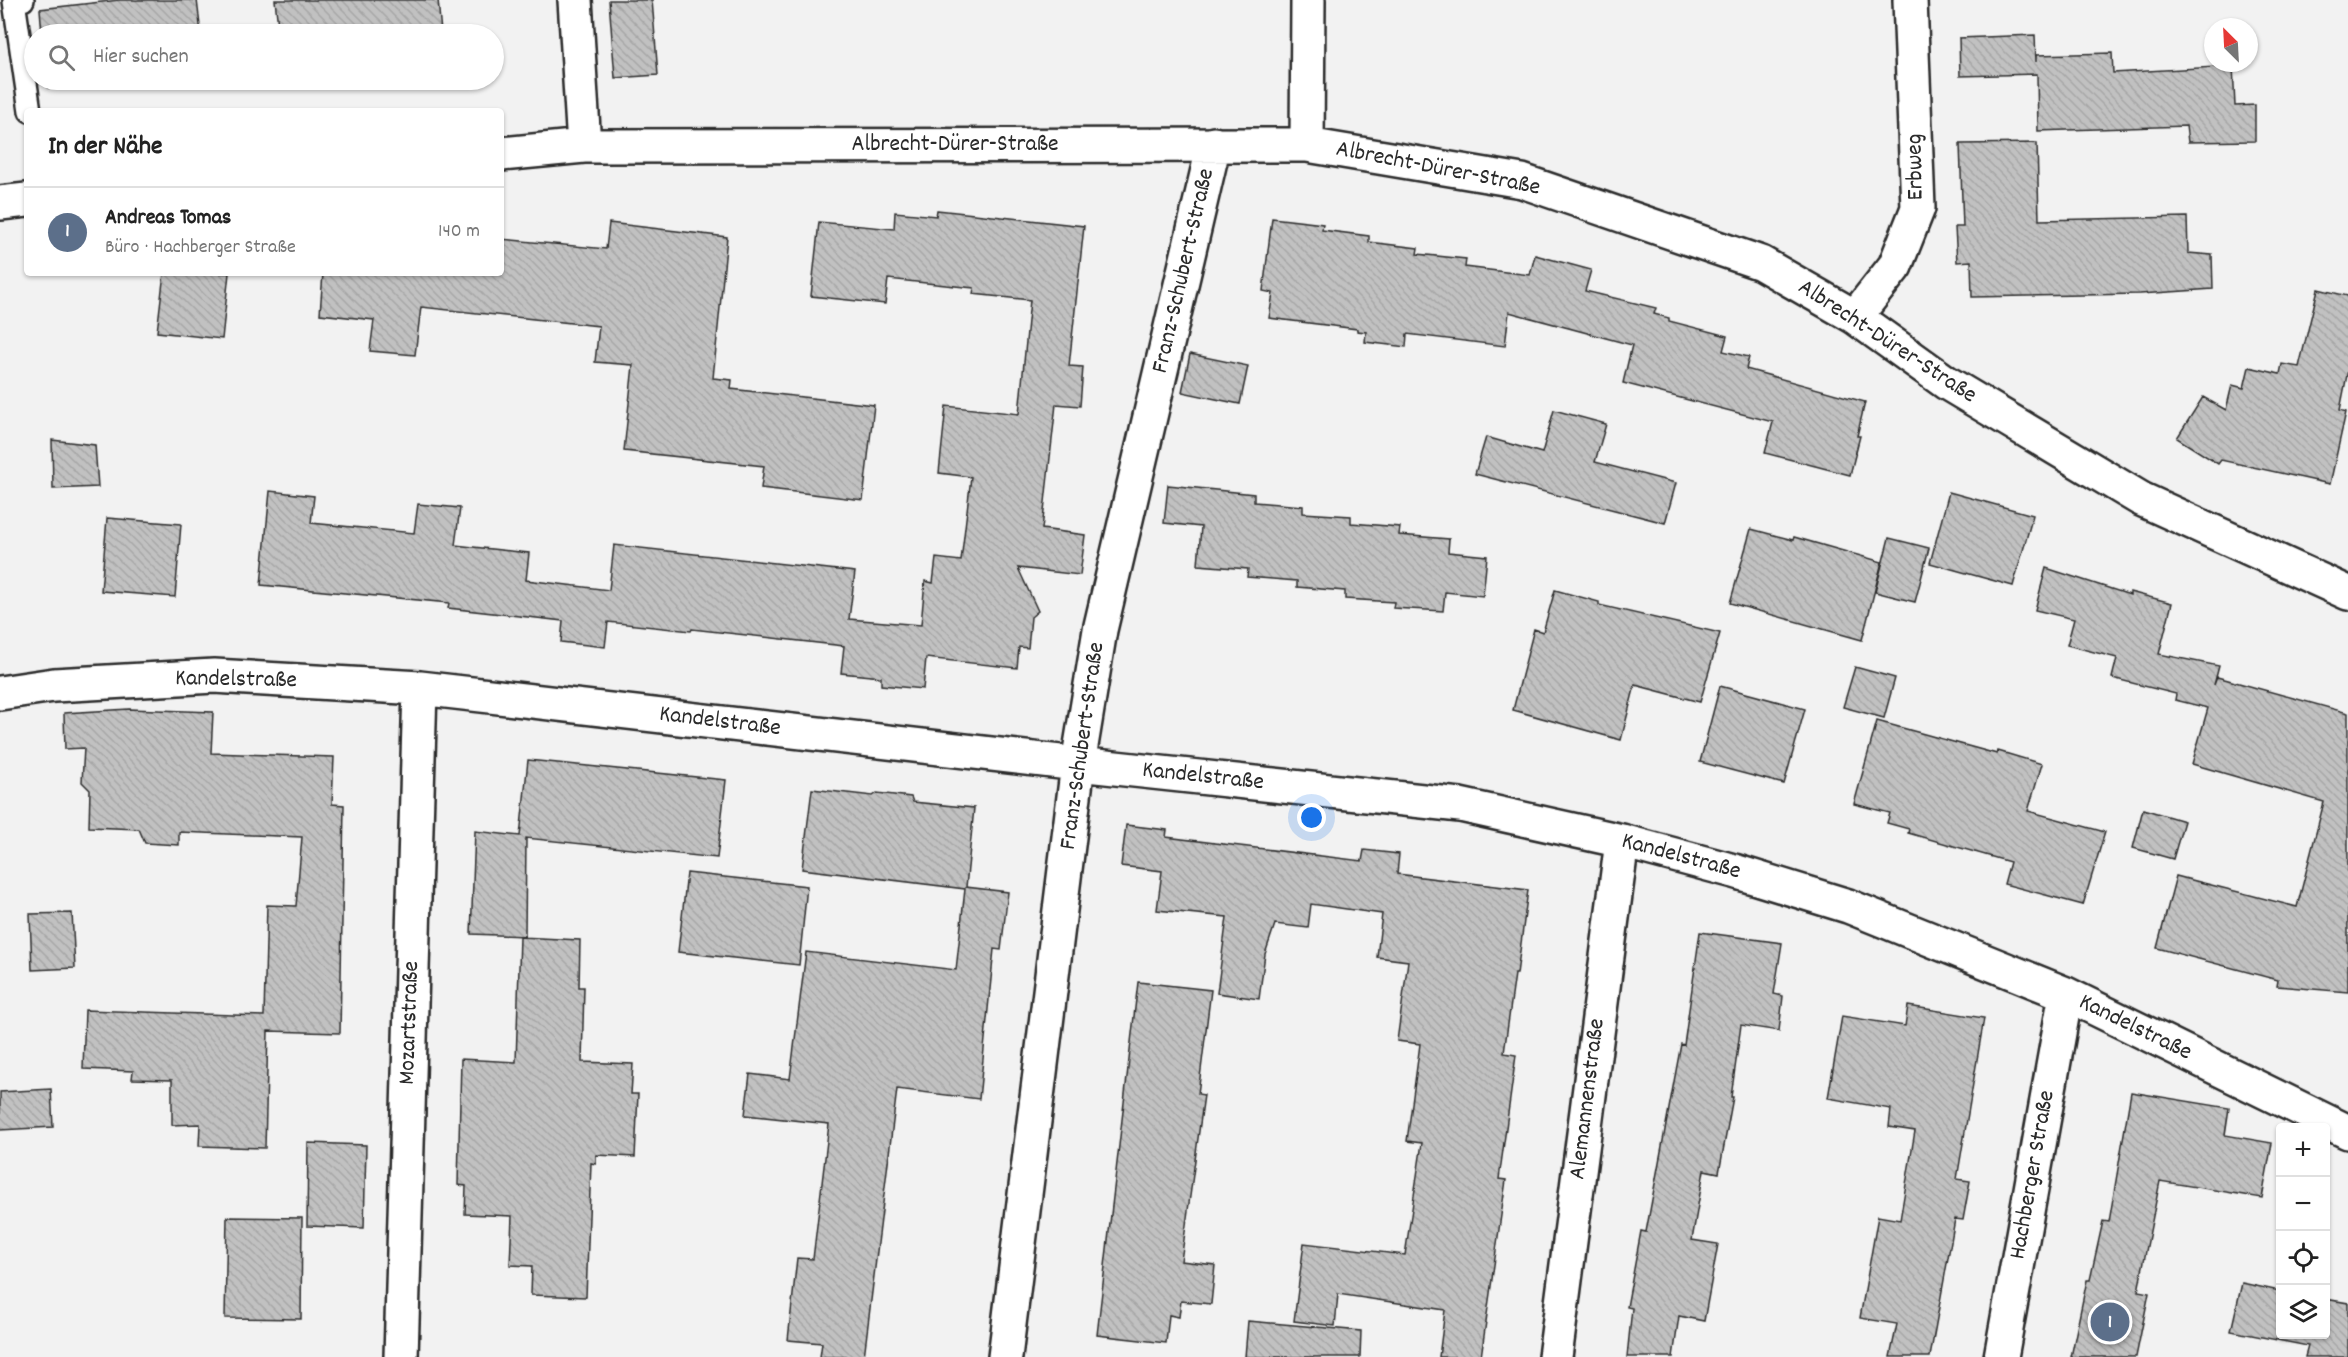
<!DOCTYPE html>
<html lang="de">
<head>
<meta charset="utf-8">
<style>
	:root { --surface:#fff; --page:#f6f6f6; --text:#222; --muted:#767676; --line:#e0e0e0; --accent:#1a73e8 }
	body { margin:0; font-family:Dekko,sans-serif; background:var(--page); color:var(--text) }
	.controls { position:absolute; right:18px; bottom:18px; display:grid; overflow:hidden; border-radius:6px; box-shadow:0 2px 4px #0004 }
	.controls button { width:54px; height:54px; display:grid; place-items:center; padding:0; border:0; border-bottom:2px solid var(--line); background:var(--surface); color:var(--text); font:30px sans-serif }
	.compass { position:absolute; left:2204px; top:18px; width:54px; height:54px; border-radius:50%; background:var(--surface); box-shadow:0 2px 4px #0004; rotate:336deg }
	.you { position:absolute; left:1312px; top:818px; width:21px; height:21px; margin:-15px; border:4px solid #fff; border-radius:50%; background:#1a73e8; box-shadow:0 0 0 9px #1a73e833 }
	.badge { display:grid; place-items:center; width:39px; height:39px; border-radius:50%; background:var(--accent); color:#fff; font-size:20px; font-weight:700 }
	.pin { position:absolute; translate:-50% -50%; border:3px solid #fff; box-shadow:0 2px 6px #0006 }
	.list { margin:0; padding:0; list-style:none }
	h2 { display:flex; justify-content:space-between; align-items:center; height:78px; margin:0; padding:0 24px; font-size:26px }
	h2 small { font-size:20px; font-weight:400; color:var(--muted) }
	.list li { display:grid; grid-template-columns:39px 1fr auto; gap:18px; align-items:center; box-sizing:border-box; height:90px; padding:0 24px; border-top:2px solid var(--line) }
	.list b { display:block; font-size:22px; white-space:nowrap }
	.list p { margin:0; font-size:20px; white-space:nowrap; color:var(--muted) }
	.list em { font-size:20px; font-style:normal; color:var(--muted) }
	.icon { flex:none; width:33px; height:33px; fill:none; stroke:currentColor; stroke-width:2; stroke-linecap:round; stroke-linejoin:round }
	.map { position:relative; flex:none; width:2348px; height:1357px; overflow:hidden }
	.search { position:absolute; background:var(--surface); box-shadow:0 2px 4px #0004; left:24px; top:24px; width:480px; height:66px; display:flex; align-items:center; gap:15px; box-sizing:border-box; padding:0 21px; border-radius:33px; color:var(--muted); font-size:22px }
	.panel { position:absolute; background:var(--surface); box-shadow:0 2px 4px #0004; left:24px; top:108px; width:480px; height:168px; border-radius:6px }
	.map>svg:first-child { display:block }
	.building { fill:url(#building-back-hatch); stroke:#2b2b2b; stroke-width:1.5 }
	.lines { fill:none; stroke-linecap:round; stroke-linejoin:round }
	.service-casing { stroke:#2b2b2b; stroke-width:26 }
	.minor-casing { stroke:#2b2b2b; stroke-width:38 }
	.service { stroke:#fff; stroke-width:21 }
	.minor { stroke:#fff; stroke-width:33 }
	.labels { text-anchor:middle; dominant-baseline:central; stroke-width:4.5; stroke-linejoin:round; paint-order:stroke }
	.street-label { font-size:24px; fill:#2b2b2b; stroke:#fff }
</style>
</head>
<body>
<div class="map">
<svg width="2348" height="1357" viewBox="0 0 2348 1357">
	<defs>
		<pattern id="building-back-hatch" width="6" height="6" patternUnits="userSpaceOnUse" patternTransform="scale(1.5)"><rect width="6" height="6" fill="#c1c1c1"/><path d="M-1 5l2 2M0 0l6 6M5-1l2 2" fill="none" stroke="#a6a6a6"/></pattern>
	</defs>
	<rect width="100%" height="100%" fill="#f2f2f2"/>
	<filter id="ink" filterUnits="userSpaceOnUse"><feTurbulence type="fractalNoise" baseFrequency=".0167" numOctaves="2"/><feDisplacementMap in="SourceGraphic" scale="12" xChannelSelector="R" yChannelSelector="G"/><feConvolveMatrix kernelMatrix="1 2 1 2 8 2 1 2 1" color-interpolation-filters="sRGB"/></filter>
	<g filter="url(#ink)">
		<path class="building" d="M 119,0 L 197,0 L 201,34 L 42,34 L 40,9 Z
			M 275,0 L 438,0 L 441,32 L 420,34 L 279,34 Z
			M 609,0 L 652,0 L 658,75 L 615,78 Z
			M 2035,35 L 2036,62 L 2036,55 L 2112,53 L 2113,73 L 2233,66 L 2235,106 L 2255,105 L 2255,141 L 2188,142 L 2186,126 L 2038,131 L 2037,74 L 1960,76 L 1959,38 Z
			M 47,80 L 127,80 L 48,88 Z
			M 2037,143 L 2039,220 L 2187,217 L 2188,253 L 2212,255 L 2213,289 L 2140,294 L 1972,297 L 1971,261 L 1957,262 L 1955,227 L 1963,227 L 1960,144 Z
			M 937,210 L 1084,226 L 1069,366 L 1083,367 L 1080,406 L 1056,404 L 1042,529 L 1085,535 L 1080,575 L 1018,568 L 1038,611 L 1031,617 L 1028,648 L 1019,647 L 1017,668 L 926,658 L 923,689 L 881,685 L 881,677 L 841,673 L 844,646 L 692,629 L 691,631 L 608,622 L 605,647 L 561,642 L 563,621 L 448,608 L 449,603 L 261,585 L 270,491 L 314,496 L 311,523 L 414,533 L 418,504 L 460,508 L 455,545 L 529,553 L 526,580 L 609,590 L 614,545 L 855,572 L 849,619 L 921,625 L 925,581 L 933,583 L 936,558 L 961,561 L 971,477 L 939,473 L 946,406 L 1019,414 L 1030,300 L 973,294 L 974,288 L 888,279 L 885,304 L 811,296 L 819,222 L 894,229 L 895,212 L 936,216 Z
			M 1272,218 L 1323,224 L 1322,230 L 1369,236 L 1369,242 L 1418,248 L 1417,254 L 1466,259 L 1465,267 L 1530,275 L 1535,255 L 1591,270 L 1585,291 L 1656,308 L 1654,314 L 1669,318 L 1669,321 L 1727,336 L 1723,351 L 1749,357 L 1746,369 L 1865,402 L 1857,436 L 1860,436 L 1850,475 L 1765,453 L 1773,422 L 1623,383 L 1632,345 L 1509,312 L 1505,346 L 1407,334 L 1406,347 L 1365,342 L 1366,332 L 1357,331 L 1357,329 L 1269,318 L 1273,293 L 1263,291 Z
			M 609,223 L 727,237 L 713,378 L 732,380 L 731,389 L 874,405 L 863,500 L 761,488 L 764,466 L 624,451 L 633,365 L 595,362 L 599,326 L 421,307 L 415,355 L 370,351 L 374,320 L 320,314 L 323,273 L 501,273 L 501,239 L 606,249 Z
			M 164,273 L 229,273 L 222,339 L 157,332 Z
			M 2318,289 L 2348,296 L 2348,370 L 2340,410 L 2346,412 L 2330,484 L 2221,460 L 2218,464 L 2177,438 L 2203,397 L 2226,410 L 2232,385 L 2244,388 L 2249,367 L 2280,374 L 2282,364 L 2299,367 Z
			M 1190,354 L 1248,366 L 1240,404 L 1182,392 Z
			M 1554,410 L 1606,424 L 1595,462 L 1676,483 L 1665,523 L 1475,474 L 1486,437 L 1542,453 Z
			M 52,440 L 95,445 L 98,487 L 53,489 Z
			M 1168,485 L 1254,494 L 1254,502 L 1303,506 L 1303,513 L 1351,516 L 1351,523 L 1400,527 L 1399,535 L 1449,539 L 1448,552 L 1487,556 L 1483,596 L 1445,592 L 1443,611 L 1393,608 L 1394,602 L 1345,599 L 1345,591 L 1297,587 L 1297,581 L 1247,577 L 1248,569 L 1198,565 L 1201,527 L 1164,523 Z
			M 1949,492 L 2033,515 L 2013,586 L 1930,563 Z
			M 107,518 L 181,524 L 175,597 L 101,591 Z
			M 1751,529 L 1793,540 L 1794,537 L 1882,562 L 1862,640 L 1730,603 Z
			M 1889,538 L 1929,548 L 1915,602 L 1875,592 Z
			M 2046,568 L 2130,595 L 2130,592 L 2172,603 L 2159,654 L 2219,666 L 2214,685 L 2217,677 L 2348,713 L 2348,992 L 2277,986 L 2278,980 L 2157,948 L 2176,876 L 2297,907 L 2324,802 L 2192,764 L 2208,708 L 2175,700 L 2176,694 L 2112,678 L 2117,658 L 2067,645 L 2074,619 L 2035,610 Z
			M 1555,590 L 1599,602 L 1599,605 L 1720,633 L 1700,702 L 1635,685 L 1621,740 L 1513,710 L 1534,629 L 1543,632 Z
			M 1855,667 L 1895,678 L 1884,718 L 1843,707 Z
			M 1720,686 L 1805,709 L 1784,784 L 1700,762 Z
			M 129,709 L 213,712 L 211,753 L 334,757 L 332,804 L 344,805 L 340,1033 L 268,1031 L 265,1148 L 199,1146 L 200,1124 L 172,1125 L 172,1080 L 132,1079 L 133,1071 L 83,1069 L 85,1010 L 264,1016 L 267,905 L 296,906 L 302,837 L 179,832 L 179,845 L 145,843 L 139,829 L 89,827 L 90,790 L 82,782 L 84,748 L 65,749 L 64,713 Z
			M 1877,721 L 1997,754 L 1998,751 L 2042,764 L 2028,811 L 2105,832 L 2083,905 L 2004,884 L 2010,862 L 1908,833 L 1909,829 L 1887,823 L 1890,813 L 1854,804 Z
			M 528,760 L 726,780 L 717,858 L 526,838 L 525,936 L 471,934 L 475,831 L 520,836 Z
			M 812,789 L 873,796 L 877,793 L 911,797 L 913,802 L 974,808 L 966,887 L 1008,892 L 1001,950 L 994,949 L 979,1099 L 897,1089 L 864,1357 L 820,1357 L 822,1343 L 788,1340 L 797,1258 L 813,1259 L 829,1124 L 745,1115 L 750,1074 L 790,1079 L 806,952 L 956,970 L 965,889 L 802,869 Z
			M 2143,809 L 2184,821 L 2173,859 L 2133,848 Z
			M 1126,825 L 1167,830 L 1166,837 L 1362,861 L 1364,850 L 1399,854 L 1397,874 L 1528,890 L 1517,974 L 1515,974 L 1504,1053 L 1516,1055 L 1499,1179 L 1506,1180 L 1481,1357 L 1439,1357 L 1445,1310 L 1338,1294 L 1335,1326 L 1294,1321 L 1304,1243 L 1405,1255 L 1422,1143 L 1407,1141 L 1420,1044 L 1397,1041 L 1408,961 L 1377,957 L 1382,914 L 1311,904 L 1308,928 L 1275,924 L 1265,954 L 1259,999 L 1217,993 L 1227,917 L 1157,910 L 1162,871 L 1121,866 Z
			M 687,873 L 807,886 L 799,965 L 678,952 Z
			M 72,913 L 75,968 L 32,970 L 30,914 Z
			M 1700,932 L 1782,943 L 1774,994 L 1783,996 L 1779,1031 L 1741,1025 L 1731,1097 L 1733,1097 L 1719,1173 L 1704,1170 L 1692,1240 L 1718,1244 L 1704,1321 L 1679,1316 L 1673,1357 L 1627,1357 L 1632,1308 L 1627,1307 L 1641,1231 L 1646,1232 L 1681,1044 L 1684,1045 Z
			M 520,937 L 580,940 L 579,987 L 584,987 L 582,1062 L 633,1064 L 631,1094 L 638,1094 L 635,1157 L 596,1155 L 596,1164 L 591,1163 L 586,1297 L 531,1295 L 532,1266 L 510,1265 L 512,1216 L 465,1214 L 466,1186 L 458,1185 L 461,1059 L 516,1062 Z
			M 1138,982 L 1211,990 L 1198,1094 L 1204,1095 L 1181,1261 L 1215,1265 L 1211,1304 L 1181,1301 L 1179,1317 L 1169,1315 L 1166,1343 L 1097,1335 Z
			M 1908,1006 L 1984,1018 L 1957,1179 L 1970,1181 L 1963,1220 L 1955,1219 L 1930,1357 L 1890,1357 L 1897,1324 L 1860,1318 L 1878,1216 L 1900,1220 L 1915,1131 L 1889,1127 L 1891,1109 L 1828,1098 L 1842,1016 L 1905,1026 Z
			M 51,1089 L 53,1127 L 0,1130 L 0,1092 Z
			M 2131,1092 L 2229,1108 L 2225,1135 L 2272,1143 L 2262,1198 L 2160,1181 L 2138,1291 L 2149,1293 L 2136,1357 L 2071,1357 L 2087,1280 L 2090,1280 L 2103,1221 L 2109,1222 Z
			M 308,1143 L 366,1145 L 364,1228 L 307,1226 Z
			M 227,1217 L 302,1218 L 301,1319 L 225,1318 Z
			M 2242,1283 L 2280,1291 L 2280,1335 L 2325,1335 L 2325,1299 L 2348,1303 L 2348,1357 L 2305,1357 L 2308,1346 L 2231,1331 Z
			M 1248,1321 L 1361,1331 L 1360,1357 L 1245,1357 Z"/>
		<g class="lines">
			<defs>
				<path id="service" d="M 23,0 L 14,1 L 30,111"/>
				<path id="minor" d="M 575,0 L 584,146
					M 1307,145 L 1308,0
					M 501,154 L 584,146 L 1307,145 L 1522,181 L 1761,263 L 1855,317 L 1947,383 L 2141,499 L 2348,593
					M 0,203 L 27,200
					M 1855,317 L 1895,266 L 1918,208 L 1910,0
					M 0,693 L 54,685 L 214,676 L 420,688 L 1078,764 L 1460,805 L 1622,841 L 1734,871 L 1848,906 L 2066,994 L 2348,1132
					M 401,1357 L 420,688
					M 1005,1357 L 1078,764 L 1100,630 L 1214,144
					M 1555,1357 L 1622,841
					M 2001,1357 L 2066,994"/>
			</defs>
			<use href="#service" class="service-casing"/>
			<use href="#minor" class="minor-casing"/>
			<use href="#service" class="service"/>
			<use href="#minor" class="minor"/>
		</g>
	</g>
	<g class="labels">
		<g class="street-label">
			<text x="955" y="145">Albrecht-Dürer-Straße</text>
			<text transform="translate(1916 167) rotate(-91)">Erbweg</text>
			<text transform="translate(1438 169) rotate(11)">Albrecht-Dürer-Straße</text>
			<text transform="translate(1184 271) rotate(-77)">Franz-Schubert-Straße</text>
			<text transform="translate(1887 342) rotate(33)">Albrecht-Dürer-Straße</text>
			<text transform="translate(236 680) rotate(1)">Kandelstraße</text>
			<text transform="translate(720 722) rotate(7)">Kandelstraße</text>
			<text transform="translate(1083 746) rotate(-82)">Franz-Schubert-Straße</text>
			<text transform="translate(1203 777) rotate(6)">Kandelstraße</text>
			<text transform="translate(1681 857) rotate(15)">Kandelstraße</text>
			<text transform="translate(410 1023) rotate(-88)">Mozartstraße</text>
			<text transform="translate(2135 1028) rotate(26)">Kandelstraße</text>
			<text transform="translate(1588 1099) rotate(-83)">Alemannenstraße</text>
			<text transform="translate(2033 1175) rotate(-80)">Hachberger Straße</text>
		</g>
	</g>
</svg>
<div class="controls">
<button>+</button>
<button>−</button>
<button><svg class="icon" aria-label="locate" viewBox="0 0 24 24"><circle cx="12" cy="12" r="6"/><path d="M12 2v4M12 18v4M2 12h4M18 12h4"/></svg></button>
<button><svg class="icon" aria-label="layers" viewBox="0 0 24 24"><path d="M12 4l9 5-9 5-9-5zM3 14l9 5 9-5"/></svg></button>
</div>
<svg class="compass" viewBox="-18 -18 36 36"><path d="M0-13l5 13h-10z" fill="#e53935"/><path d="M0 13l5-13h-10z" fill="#767676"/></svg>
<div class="you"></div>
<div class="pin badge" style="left:2110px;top:1322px;background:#5c6f8a">1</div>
<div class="search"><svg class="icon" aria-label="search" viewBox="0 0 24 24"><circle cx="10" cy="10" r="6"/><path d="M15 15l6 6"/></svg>Hier suchen</div>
<section class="panel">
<h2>In der Nähe<small></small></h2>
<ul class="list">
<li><span class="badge" style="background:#5c6f8a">1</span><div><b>Andreas Tomas</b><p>Büro · Hachberger Straße</p></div><em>140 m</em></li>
</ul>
</section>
</div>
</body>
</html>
